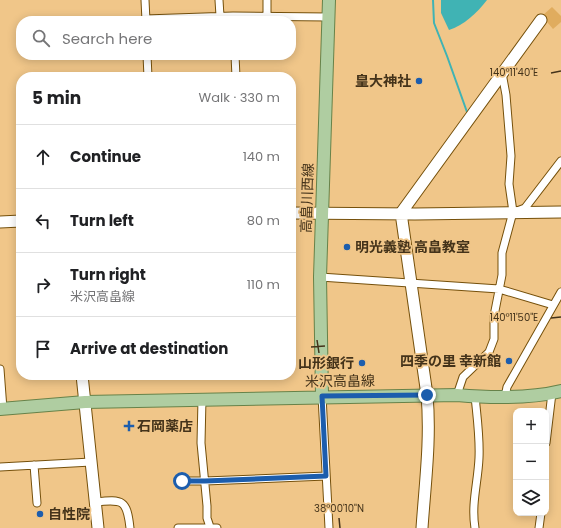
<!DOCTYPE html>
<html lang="en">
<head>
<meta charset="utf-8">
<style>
	:root { --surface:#fff; --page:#f6f6f6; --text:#202124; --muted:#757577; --line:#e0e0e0 }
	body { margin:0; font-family:Poppins,"Noto Sans JP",sans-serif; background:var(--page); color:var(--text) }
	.controls { position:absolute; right:12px; bottom:12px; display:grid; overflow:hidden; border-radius:8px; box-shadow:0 2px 10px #0003 }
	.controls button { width:36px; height:36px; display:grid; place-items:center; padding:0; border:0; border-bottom:1px solid var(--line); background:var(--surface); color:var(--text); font:20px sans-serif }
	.stop { position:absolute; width:12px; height:12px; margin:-9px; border:3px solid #1c5dad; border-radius:50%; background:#fff }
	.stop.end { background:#1c5dad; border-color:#fff; box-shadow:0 1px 4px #0008 }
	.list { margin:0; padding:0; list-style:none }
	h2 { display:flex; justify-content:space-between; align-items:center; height:52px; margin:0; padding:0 16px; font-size:17px }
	h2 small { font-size:13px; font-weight:400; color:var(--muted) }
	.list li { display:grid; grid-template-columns:26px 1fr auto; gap:12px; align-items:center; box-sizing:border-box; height:64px; padding:0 16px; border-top:1px solid var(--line) }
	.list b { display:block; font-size:15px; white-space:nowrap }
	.list p { margin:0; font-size:13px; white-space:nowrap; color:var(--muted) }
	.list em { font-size:13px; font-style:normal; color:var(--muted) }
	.icon { flex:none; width:22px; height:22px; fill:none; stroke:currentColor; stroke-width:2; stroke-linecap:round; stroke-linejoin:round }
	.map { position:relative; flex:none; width:561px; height:528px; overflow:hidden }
	.search { position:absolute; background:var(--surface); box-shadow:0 2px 10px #0003; left:16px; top:16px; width:280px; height:44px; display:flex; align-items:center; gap:10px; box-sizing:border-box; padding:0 14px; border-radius:16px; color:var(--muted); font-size:15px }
	.panel { position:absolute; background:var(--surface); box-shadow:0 2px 10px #0003; left:16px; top:72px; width:280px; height:308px; border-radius:16px }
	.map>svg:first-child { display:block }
	.green { fill:#e0ac5e }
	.water { fill:#40b3b4 }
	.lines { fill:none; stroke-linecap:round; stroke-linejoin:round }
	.stream { stroke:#40b3b4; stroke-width:2 }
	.street-casing { stroke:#75500b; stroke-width:9 }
	.secondary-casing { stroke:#75500b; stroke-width:13 }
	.primary-casing { stroke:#678249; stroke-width:14 }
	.street { stroke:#fff; stroke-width:7 }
	.secondary { stroke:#fff; stroke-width:11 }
	.primary { stroke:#afcda1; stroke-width:12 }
	.route { stroke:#1c5dad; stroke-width:5 }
	.ticks { fill:none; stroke:#44331a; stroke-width:1.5 }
	.poi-dot { fill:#1c5dad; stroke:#f0c689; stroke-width:1.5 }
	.labels { text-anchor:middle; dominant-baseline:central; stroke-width:3.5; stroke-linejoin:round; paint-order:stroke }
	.poi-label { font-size:14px; font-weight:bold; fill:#44331a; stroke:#f0c689; text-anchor:end }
	.street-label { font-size:14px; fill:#44331a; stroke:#f0c689 }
	.ticks-label { font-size:10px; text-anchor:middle; fill:#44331a; stroke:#f0c689; stroke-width:3.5; stroke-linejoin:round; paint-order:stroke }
</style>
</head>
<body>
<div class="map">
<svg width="561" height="528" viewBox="0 0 561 528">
	<rect width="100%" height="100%" fill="#f0c689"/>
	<path class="green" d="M 552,7 L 561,16 L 561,22 L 553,29 L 542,16 Z"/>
	<path class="water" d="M 441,0 L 487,0 C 478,12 463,26 449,30 L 441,13 Z"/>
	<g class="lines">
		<path class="stream" d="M 433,0 L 434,23 L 447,56 L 467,112"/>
		<defs>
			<path id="street" d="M 145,0 L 146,21
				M 219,0 L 220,16
				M 267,0 L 267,16
				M 145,19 L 233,16 L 328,17
				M 147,55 L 148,77
				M 235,55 L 236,77
				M 235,56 L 244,55
				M 517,211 L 525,208 L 561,161
				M 320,277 L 499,289 L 553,305
				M 0,369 L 3,409
				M 457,395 L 463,377 L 489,352 L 494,339 L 494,316 L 502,275 L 502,253 L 513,212 L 509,184 L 511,156 L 506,95 L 502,73
				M 322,396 L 329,528
				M 475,396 C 477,417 480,437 479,458 C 478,482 471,504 475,528
				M 505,397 L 507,387 L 561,292
				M 202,399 L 201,443 L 207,506 L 207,518 L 210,527
				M 546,443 L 552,393
				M 34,465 L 37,503
				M 0,467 L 91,462
				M 182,481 L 205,481 L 326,476
				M 96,502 C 123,499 127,500 130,528
				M 178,528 L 217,528
				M 539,528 L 541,513"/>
			<path id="secondary" d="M 291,213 L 415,214 L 561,212
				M 0,222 L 21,221
				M 82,375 L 98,528
				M 422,528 C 425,484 431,439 427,395 L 401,213 L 541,20"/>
			<path id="primary" d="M 322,396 L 320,277 L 329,0
				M 0,409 L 85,402 L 457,395 C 491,398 528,399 561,391"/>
		</defs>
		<use href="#street" class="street-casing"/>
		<use href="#secondary" class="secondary-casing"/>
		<use href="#primary" class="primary-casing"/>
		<use href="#street" class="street"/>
		<use href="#secondary" class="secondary"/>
		<use href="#primary" class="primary"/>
	</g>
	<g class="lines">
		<path class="route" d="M 182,481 L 205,481 L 326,476 L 322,396 L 427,395"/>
	</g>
	<path class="ticks" d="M 551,73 L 561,71M 551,318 L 561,317M 317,340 L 319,353M 311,347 L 325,346M 339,518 L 340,528"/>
	<g class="poi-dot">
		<circle cx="419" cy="81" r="4"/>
		<circle cx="347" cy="247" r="4"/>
		<circle cx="509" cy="361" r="4"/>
		<circle cx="362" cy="363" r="4"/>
		<path d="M127 420h4v4h4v4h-4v4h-4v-4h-4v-4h4z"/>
		<circle cx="40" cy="514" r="4"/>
	</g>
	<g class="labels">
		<g class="poi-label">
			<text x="411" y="81">皇大神社</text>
			<text x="355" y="247" text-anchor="start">明光義塾 高畠教室</text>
			<text x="501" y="361">四季の里 幸新館</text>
			<text x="354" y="363">山形銀行</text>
			<text x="137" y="426" text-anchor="start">石岡薬店</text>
			<text x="48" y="514" text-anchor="start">自性院</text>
		</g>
		<g class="street-label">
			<text transform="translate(307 198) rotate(-88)">高畠川西線</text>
			<text transform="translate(340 381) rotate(-1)">米沢高畠線</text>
		</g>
	</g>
	<g class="ticks-label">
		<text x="514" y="76">140°11'40"E</text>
		<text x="514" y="321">140°11'50"E</text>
		<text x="339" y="512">38°00'10"N</text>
	</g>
</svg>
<div class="controls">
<button>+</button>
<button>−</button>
<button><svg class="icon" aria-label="layers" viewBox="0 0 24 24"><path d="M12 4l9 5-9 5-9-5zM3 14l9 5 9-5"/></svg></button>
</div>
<div class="stop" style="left:182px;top:481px"></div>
<div class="stop end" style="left:427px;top:395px"></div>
<div class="search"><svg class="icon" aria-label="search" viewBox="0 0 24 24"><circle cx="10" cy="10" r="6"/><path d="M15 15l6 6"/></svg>Search here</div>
<section class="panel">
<h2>5 min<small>Walk · 330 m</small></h2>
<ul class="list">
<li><svg class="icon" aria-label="ahead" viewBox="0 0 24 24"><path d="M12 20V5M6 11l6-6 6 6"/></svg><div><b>Continue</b></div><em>140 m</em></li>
<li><svg class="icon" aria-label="left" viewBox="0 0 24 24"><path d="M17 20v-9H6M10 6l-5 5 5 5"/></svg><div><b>Turn left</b></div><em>80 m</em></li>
<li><svg class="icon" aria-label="right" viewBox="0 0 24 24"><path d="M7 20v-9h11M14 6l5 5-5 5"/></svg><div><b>Turn right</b><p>米沢高畠線</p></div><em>110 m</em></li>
<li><svg class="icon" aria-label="arrive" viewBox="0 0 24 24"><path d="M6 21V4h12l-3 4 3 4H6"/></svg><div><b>Arrive at destination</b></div></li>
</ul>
</section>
</div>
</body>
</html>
